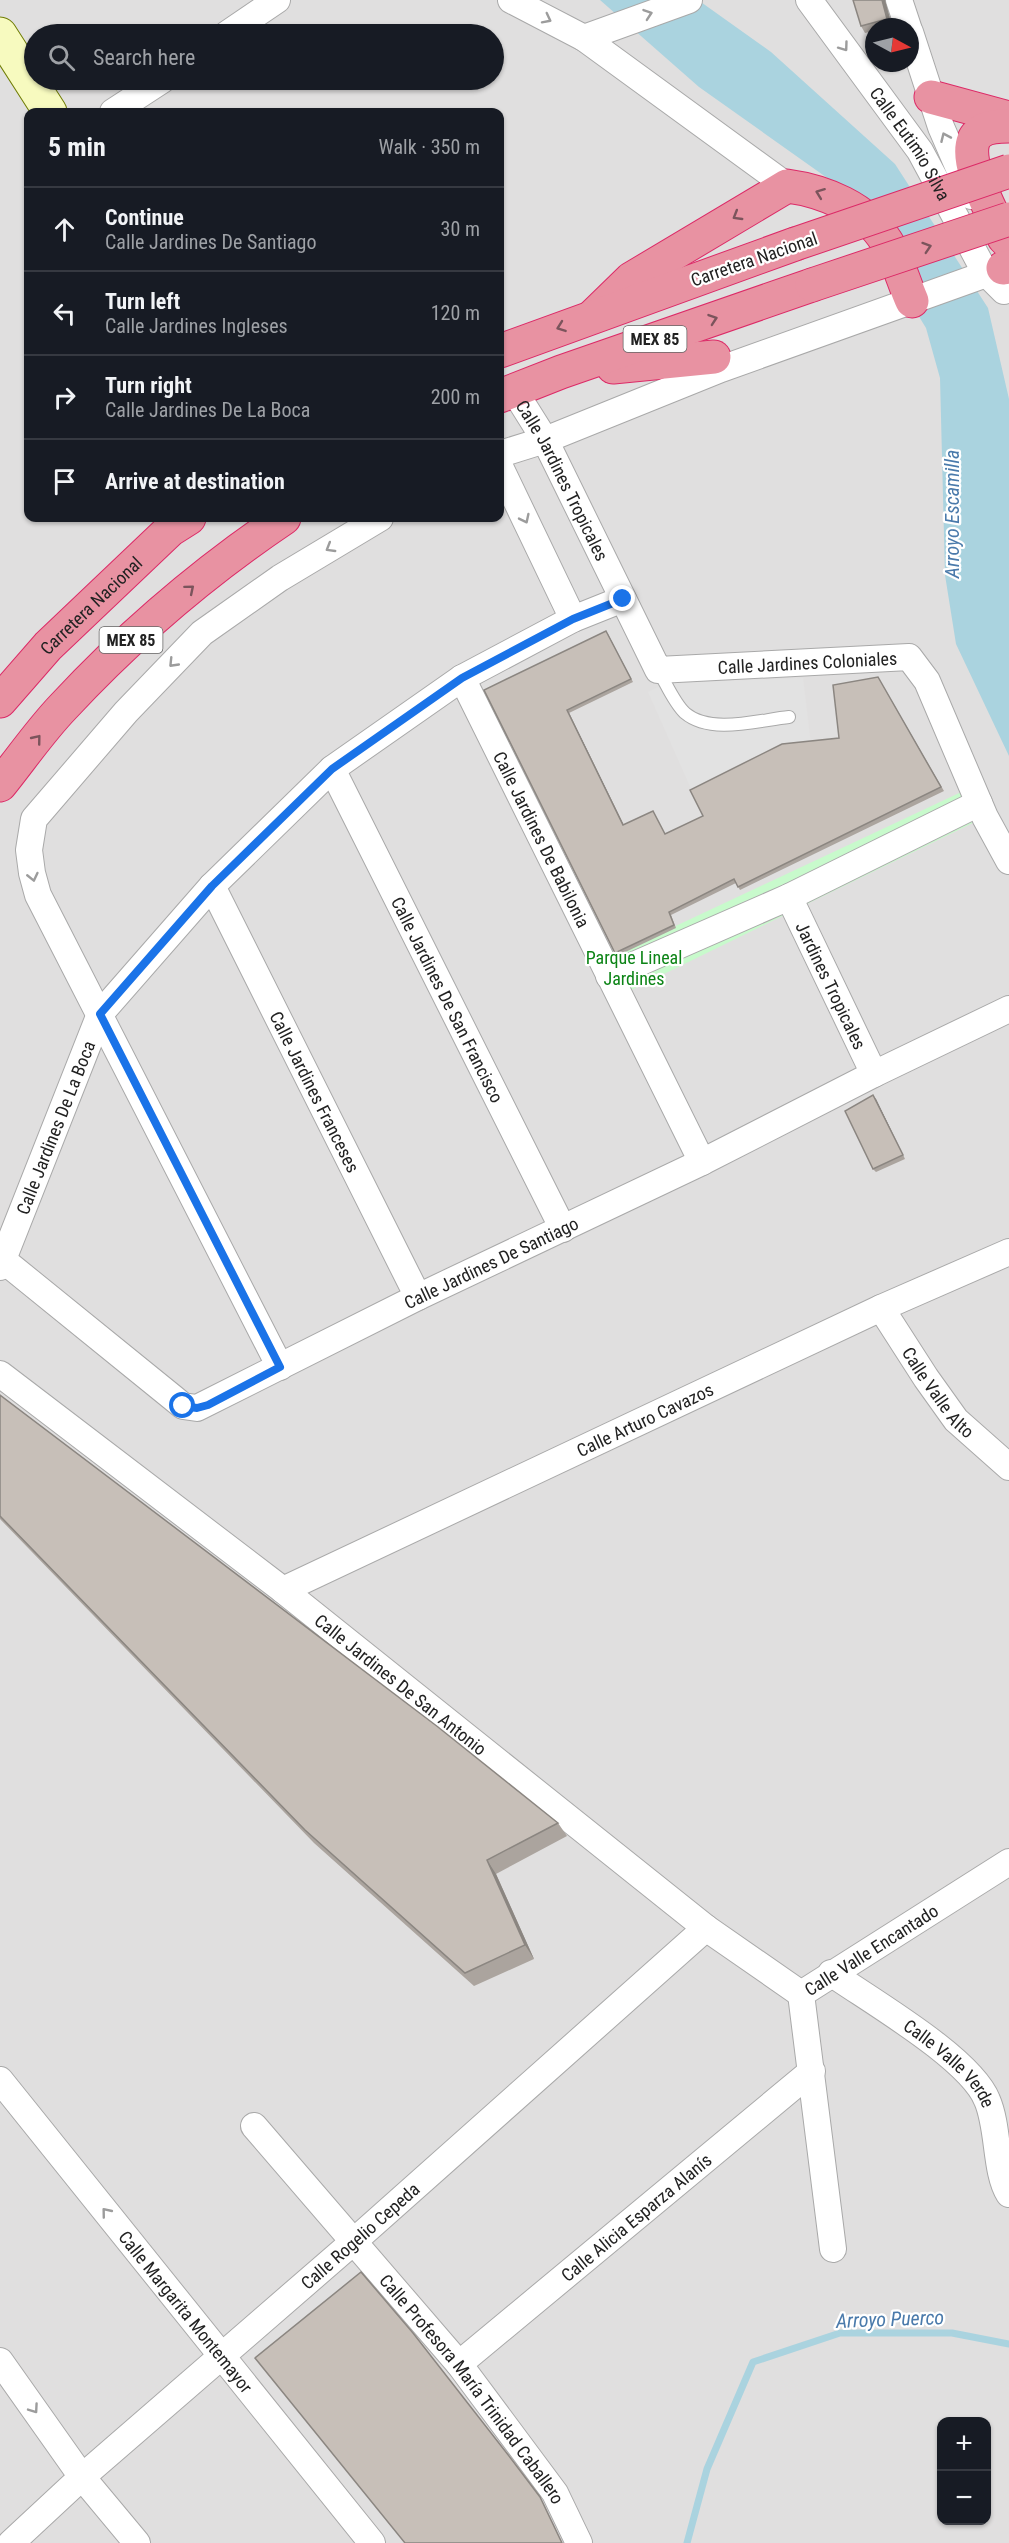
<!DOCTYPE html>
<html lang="en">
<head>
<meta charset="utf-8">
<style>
	:root { --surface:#171b24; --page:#20242c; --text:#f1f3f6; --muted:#9ea1a6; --line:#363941 }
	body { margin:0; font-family:"Roboto Condensed",sans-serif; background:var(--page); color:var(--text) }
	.controls { position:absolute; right:18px; bottom:18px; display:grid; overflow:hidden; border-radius:12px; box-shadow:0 2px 4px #0004 }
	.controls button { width:54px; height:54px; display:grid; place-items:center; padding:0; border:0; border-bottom:2px solid var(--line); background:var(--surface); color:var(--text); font:30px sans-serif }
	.compass { position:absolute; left:865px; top:18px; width:54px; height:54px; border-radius:50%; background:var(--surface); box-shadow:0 2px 4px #0004; rotate:97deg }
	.stop { position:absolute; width:18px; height:18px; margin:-14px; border:4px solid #1a73e8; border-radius:50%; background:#fff }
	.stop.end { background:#1a73e8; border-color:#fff; box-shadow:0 2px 6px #0008 }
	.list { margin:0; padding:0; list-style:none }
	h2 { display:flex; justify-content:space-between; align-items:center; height:78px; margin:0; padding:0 24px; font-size:26px }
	h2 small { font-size:20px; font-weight:400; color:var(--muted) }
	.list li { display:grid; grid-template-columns:39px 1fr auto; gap:18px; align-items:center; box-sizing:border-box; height:84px; padding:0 24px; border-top:2px solid var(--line) }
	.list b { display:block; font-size:22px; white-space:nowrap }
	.list p { margin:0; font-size:20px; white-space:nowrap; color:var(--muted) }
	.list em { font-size:20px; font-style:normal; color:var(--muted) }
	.icon { flex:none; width:33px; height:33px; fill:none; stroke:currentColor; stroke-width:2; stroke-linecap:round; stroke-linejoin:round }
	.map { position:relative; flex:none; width:1009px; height:2543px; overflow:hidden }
	.search { position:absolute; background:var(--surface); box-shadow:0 2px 4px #0004; left:24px; top:24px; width:480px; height:66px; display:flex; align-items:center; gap:15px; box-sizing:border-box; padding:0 21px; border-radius:33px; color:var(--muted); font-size:22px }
	.panel { position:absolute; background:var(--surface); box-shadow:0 2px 4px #0004; left:24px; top:108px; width:480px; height:414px; border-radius:12px }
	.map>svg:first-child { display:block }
	.residential { fill:#e0dfdf; fill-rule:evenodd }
	.park { fill:#c8facc }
	.parking { fill:#e2e2e2 }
	.water { fill:#aad3df }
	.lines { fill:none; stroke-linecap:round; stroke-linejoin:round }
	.stream { stroke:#aad3df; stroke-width:7 }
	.lane-casing { stroke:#a9a9a9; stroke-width:14 }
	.street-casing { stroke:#a9a9a9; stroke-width:28 }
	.secondary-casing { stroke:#707d05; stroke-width:35 }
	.highway-casing { stroke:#dc2a67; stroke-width:35 }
	.lane { stroke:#fff; stroke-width:12 }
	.street { stroke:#fff; stroke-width:26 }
	.secondary { stroke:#f7fabf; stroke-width:33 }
	.highway { stroke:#e892a2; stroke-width:33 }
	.highway-bridge-casing { stroke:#dc2a67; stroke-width:35; stroke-linecap:butt }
	.highway-bridge { stroke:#e892a2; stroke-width:33 }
	.wall { fill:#aba49e }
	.shaded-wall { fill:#8b8681 }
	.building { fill:#c7bfb8; stroke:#8b8681; stroke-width:1.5 }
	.oneway { stroke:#9c9c9c }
	.oneway2 { stroke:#7b545c }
	.route { stroke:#1a73e8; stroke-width:8 }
	.labels { text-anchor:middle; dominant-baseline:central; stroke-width:4.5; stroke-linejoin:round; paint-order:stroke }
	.shield { fill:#fff; stroke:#646464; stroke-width:1.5 }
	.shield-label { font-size:16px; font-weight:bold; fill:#222 }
	.street-label { font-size:18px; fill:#222; stroke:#fff }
	.park-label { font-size:18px; fill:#0c8416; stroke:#fff }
	.water-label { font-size:20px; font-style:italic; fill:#4a7aab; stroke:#fff }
</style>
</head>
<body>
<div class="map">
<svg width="1009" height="2543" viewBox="0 0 1009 2543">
	<rect width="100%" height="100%" fill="#f2efe9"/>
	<path class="residential" d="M 0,0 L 1009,0 L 1009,2543 L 0,2543 ZM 874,27 L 910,27 L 910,63 L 874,63 ZM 34,34 L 494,34 L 494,80 L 34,80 ZM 28,112 L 500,112 L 500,518 L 28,518 ZM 942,2422 L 986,2422 L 986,2520 L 942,2520 Z"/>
	<path class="park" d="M 972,787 L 985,817 L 619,996 L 601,961 Z"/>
	<path class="parking" d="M 803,678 L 811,745 L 693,793 L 648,692 L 666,683 Z"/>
	<path class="water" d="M 600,0 L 698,0 L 771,52 L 895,164 L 988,308 L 1009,399 L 1009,756 L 956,644 L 945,575 L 940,378 L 926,328 L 840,187 L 699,87 Z"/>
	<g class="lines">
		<path class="stream" d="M 687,2543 L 707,2469 L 753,2362 L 840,2333 L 952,2333 L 1009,2344"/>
		<defs>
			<path id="lane" d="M 658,670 C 666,683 674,703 685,713 C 711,735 759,720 789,717"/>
			<g id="street">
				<path d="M 511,0 L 584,38 L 787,186"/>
				<path id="s1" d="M 809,0 L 920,151 L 985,272 L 1004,291"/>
				<path d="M 899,0 L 908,27"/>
				<path d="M 910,32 L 941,127 L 971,196"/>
				<path d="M 227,34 L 277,0"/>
				<path d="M 584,38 L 689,0"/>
				<path d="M 113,112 L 162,80"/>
				<path id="s2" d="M 513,389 L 545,440 L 658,670 L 909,657 L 927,681 L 985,817 L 1009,861"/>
				<path d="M 500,454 L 545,440 L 721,369 L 1003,268"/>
				<path d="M 500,467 L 573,619"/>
				<path id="s3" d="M 462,678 L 702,1162"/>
				<path id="s4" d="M 332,769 L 563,1229"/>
				<path id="s5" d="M 212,886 L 418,1297"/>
				<path id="s6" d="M 789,897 L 874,1074"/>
				<path d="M 609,976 L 789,897 L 979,803"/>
				<path id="s7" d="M 3,1260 L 172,1397 L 183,1406 L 197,1408 L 418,1297 L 702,1162 L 874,1074 L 1009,1009"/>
				<path id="s8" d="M 0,1267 L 100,1014 L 212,886 L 332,769 L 462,678 L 573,619 L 623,599"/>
				<path id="s9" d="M 881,1308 L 926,1378 L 956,1420 L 1009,1467"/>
				<path d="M 280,1367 L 38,895 L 32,873 L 29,850 L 34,819 L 126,712 L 202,633 L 280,578 L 380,518"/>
				<path id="s10" d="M 0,1374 L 283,1590 L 706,1928 L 801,1994"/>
				<path id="s11" d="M 283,1590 L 881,1308 L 1009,1252"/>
				<path id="s12" d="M 831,1973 C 871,2001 970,2058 987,2100 C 999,2127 995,2172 1009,2194"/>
				<path id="s13" d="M 0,2080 L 372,2543"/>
				<path id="s14" d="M 254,2126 L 459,2364 L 555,2493 L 579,2543"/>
				<path id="s15" d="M 833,2249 L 801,1994 L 1009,1862"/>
				<path d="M 0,2361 L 82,2477 L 137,2543"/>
				<path id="s16" d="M 459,2364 L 812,2071"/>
				<path id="s17" d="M 11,2543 L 82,2477 L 352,2243 L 706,1928"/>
			</g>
			<path id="secondary" d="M 0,34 L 50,112"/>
			<g id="highway">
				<path d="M 931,97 L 1009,118"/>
				<path d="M 1009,126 C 999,126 986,126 978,134 C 957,153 994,216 1004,238 L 1009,243"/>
				<path d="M 1003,268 L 1009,267"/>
				<path d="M 594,315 L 631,279 L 787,186 C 824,191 866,208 886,241 C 898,259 903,281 912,301"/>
				<path d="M 500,351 L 795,244"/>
				<path d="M 613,367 L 714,357"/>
				<path d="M 500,396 L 561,372 L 812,285"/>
				<path id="s18" d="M 0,701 L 48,646 L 170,530 L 189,518"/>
				<path d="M 0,785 C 21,759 40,731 63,707 C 129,636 204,572 284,518"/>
			</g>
		</defs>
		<use href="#lane" class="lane-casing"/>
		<use href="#street" class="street-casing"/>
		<use href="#secondary" class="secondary-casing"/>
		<use href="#highway" class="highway-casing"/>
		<use href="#lane" class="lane"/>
		<use href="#street" class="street"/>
		<use href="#secondary" class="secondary"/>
		<use href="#highway" class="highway"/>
		<defs>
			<path id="highway-bridge" d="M 795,244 L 1009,171
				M 812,285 L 1009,219"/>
		</defs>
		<use href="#highway-bridge" class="highway-bridge-casing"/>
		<use href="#highway-bridge" class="highway-bridge"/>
	</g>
	<path class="wall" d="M 853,0 L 885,0 L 892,26 L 887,27 L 874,27 L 874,31 L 865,33 L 861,26 Z
		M 608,634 L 633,682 L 569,713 L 624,825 L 653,811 L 665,834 L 703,816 L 839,738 L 878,677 L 944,791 L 740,890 L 736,883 L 671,915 L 676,928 L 617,956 L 484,690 Z
		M 876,1099 L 905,1159 L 876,1172 L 873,1169 Z
		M 0,1395 L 558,1823 L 567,1836 L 496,1874 L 534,1959 L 474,1986 L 314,1843 L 0,1519 Z"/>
	<path class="shaded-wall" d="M 882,0 L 885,0 L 892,26 L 887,19 Z
		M 567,710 L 569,713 L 625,828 L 623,825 Z
		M 873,1095 L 876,1099 L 905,1159 Z
		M 487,1860 L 496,1874 L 534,1959 L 525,1945 Z"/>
	<path class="building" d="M 853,0 L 882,0 L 887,19 L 861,26 Z
		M 606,631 L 631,679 L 567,710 L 623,825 L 653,811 L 665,834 L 703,816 L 690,790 L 782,744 L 839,738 L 833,685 L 878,677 L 941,787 L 738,887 L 734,879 L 669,912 L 674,925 L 615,953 L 484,690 Z
		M 873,1095 L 903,1155 L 873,1169 L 845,1111 Z
		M 0,1395 L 438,1727 L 558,1823 L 487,1860 L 525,1945 L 465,1973 L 305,1830 L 0,1516 Z
		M 361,2272 L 413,2333 L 509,2456 L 540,2497 L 562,2543 L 405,2543 L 255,2358 Z"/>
	<defs><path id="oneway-chevron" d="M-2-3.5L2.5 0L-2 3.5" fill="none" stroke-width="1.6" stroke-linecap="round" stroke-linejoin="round" transform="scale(1.5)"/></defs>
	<g class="oneway">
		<use href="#oneway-chevron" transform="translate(648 14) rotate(-19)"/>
		<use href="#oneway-chevron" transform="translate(547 19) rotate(27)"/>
		<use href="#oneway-chevron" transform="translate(844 47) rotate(54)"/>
		<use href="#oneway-chevron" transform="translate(945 137) rotate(-114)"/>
		<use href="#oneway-chevron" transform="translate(525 519) rotate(64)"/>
		<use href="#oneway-chevron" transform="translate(330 548) rotate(149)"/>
		<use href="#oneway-chevron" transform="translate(173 663) rotate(134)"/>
		<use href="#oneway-chevron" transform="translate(33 877) rotate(77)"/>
		<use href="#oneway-chevron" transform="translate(106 2212) rotate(-129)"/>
		<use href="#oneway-chevron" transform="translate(34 2409) rotate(55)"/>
	</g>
	<g class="oneway2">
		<use href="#oneway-chevron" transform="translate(820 193) rotate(-159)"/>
		<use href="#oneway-chevron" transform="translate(737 216) rotate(149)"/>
		<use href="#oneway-chevron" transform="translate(927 247) rotate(-18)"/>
		<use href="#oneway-chevron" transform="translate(713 319) rotate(-19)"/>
		<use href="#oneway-chevron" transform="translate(561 327) rotate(160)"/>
		<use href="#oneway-chevron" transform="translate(190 589) rotate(-40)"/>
		<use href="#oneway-chevron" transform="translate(37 739) rotate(-51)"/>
	</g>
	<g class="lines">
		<path class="route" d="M 183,1406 L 197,1408 L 208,1405 L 280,1367 L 100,1014 L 212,886 L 332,769 L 462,678 L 573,619 L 623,599"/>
	</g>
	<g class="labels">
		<g class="shield">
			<rect x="623.5" y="326" width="63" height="26" rx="4.5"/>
			<rect x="99.5" y="627" width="63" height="26" rx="4.5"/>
		</g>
		<g class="shield-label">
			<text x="655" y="339">MEX 85</text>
			<text x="131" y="640">MEX 85</text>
		</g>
		<g class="street-label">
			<text stroke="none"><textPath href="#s1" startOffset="176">Calle Eutimio Silva</textPath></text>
			<text transform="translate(754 259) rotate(-19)">Carretera Nacional</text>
			<text stroke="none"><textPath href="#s2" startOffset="104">Calle Jardines Tropicales</textPath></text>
			<text stroke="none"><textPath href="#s18" startOffset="132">Carretera Nacional</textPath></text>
			<text stroke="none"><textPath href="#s2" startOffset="466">Calle Jardines Coloniales</textPath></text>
			<text stroke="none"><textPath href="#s3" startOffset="180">Calle Jardines De Babilonia</textPath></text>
			<text stroke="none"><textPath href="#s6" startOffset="98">Jardines Tropicales</textPath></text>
			<text stroke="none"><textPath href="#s4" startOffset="258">Calle Jardines De San Francisco</textPath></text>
			<text stroke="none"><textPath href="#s5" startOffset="230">Calle Jardines Franceses</textPath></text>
			<text stroke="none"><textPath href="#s8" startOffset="150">Calle Jardines De La Boca</textPath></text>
			<text stroke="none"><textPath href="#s7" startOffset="574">Calle Jardines De Santiago</textPath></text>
			<text stroke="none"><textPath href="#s9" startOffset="102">Calle Valle Alto</textPath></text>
			<text stroke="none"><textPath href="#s11" startOffset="400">Calle Arturo Cavazos</textPath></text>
			<text stroke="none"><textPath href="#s10" startOffset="507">Calle Jardines De San Antonio</textPath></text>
			<text stroke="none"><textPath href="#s15" startOffset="340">Calle Valle Encantado</textPath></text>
			<text stroke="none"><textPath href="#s12" startOffset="150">Calle Valle Verde</textPath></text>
			<text stroke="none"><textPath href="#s16" startOffset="230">Calle Alicia Esparza Alanís</textPath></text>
			<text stroke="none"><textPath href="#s17" startOffset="465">Calle Rogelio Cepeda</textPath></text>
			<text stroke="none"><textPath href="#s13" startOffset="297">Calle Margarita Montemayor</textPath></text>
			<text stroke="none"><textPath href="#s14" startOffset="342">Calle Profesora María Trinidad Caballero</textPath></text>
		</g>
		<g class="park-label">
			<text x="634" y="957">Parque Lineal<tspan x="634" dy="21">Jardines</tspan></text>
		</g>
		<g class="water-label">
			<text transform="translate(952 514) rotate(-90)">Arroyo Escamilla</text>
			<text transform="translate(890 2319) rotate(-2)">Arroyo Puerco</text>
		</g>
	</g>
</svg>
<div class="controls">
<button>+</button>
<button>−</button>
</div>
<svg class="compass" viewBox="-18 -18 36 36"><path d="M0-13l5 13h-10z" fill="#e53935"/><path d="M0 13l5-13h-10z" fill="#9ea1a6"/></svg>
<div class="stop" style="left:183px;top:1406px"></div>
<div class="stop end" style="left:623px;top:599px"></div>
<div class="search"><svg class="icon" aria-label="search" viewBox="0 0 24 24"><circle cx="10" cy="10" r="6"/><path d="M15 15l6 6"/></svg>Search here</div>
<section class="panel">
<h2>5 min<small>Walk · 350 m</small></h2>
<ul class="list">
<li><svg class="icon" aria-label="ahead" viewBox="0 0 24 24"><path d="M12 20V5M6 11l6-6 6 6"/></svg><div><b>Continue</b><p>Calle Jardines De Santiago</p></div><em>30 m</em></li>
<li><svg class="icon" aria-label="left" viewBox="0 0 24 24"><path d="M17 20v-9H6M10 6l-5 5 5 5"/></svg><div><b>Turn left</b><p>Calle Jardines Ingleses</p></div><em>120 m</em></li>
<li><svg class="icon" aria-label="right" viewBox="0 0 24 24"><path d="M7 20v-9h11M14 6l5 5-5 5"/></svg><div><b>Turn right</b><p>Calle Jardines De La Boca</p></div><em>200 m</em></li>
<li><svg class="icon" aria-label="arrive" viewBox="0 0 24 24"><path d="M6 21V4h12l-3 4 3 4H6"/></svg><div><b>Arrive at destination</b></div></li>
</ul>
</section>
</div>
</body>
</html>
